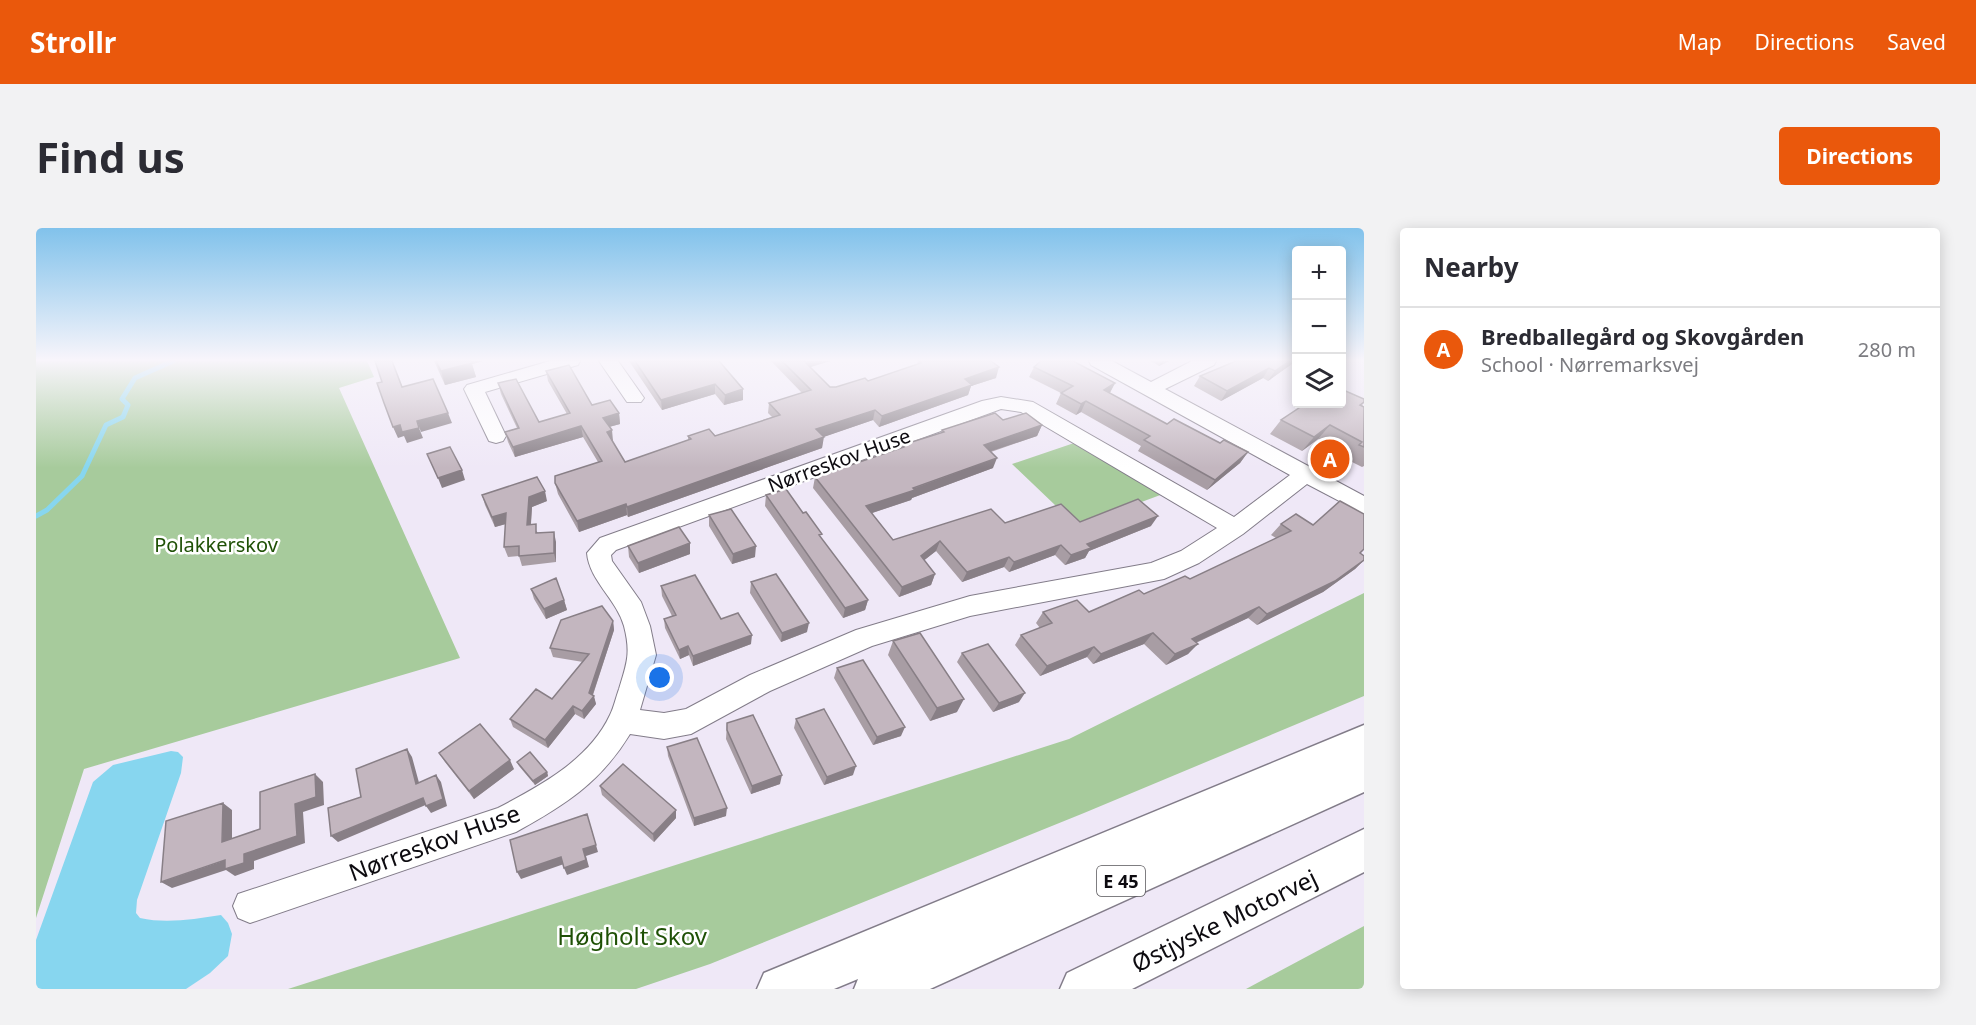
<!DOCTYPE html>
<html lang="en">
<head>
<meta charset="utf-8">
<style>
	:root { --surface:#fff; --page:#f2f2f3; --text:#2b2b33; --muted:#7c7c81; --line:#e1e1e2; --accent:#ea580c }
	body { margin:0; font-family:"Noto Sans",sans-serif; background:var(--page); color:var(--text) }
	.controls { position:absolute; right:18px; top:18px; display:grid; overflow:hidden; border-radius:6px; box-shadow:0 3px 15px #0003 }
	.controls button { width:54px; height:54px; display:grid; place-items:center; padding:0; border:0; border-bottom:2px solid var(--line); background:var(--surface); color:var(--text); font:30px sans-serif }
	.you { position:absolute; left:624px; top:450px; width:21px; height:21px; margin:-15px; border:4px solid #fff; border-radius:50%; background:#1a73e8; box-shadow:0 0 0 9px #1a73e833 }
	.badge { display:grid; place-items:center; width:39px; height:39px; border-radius:50%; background:var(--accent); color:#fff; font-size:20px; font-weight:700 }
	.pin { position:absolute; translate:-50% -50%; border:3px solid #fff; box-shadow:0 2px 6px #0006 }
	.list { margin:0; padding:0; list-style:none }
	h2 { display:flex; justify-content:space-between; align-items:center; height:78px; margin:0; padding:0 24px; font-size:26px }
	h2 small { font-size:20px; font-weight:400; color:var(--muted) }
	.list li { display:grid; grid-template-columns:39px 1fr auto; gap:18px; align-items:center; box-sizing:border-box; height:84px; padding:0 24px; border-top:2px solid var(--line) }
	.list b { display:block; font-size:22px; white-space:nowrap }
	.list p { margin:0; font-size:20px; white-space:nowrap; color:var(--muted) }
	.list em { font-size:20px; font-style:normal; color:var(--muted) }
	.icon { flex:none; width:33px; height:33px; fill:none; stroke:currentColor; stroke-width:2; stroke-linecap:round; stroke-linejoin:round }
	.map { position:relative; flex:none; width:1328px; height:761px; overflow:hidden; border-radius:6px }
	header { display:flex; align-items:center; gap:36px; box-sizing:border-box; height:84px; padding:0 30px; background:var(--accent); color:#fff }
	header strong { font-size:28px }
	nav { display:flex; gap:33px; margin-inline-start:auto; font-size:21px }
	.intro { display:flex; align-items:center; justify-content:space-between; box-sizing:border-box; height:144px; padding:0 36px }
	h1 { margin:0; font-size:42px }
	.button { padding:15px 27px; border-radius:6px; background:var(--accent); color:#fff; font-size:21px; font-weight:700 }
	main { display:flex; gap:36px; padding:0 36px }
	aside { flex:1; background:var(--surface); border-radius:6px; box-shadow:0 3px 15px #0003 }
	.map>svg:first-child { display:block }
	.green { fill:#a7cb9c }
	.water { fill:#87d6ef }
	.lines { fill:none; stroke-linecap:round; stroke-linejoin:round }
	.stream { stroke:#87d6ef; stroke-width:5 }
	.minor-casing { stroke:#827c89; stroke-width:2 }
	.highway-casing { stroke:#827c89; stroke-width:3 }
	.minor { fill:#fff; fill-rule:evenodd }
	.highway { fill:#fff; fill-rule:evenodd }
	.wall { fill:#a89da4 }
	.shaded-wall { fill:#887f86 }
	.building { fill:#c3b6bf; stroke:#887f86; stroke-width:1.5 }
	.labels { text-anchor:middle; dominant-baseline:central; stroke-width:5; stroke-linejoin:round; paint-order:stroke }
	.shield { fill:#fff; stroke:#565458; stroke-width:1.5 }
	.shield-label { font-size:18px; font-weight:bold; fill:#0d0b10 }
	.street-label { font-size:20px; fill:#0d0b10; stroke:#fff }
	.park-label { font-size:20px; fill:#1f5106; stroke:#fff }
	.near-street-label { font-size:24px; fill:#0d0b10; stroke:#fff }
	.near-park-label { font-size:24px; fill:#1f5106; stroke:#fff }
</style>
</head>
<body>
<header>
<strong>Strollr</strong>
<nav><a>Map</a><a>Directions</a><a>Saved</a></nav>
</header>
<div class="intro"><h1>Find us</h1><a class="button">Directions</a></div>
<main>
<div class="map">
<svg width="1328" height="761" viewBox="0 0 1328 761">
	<rect width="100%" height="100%" fill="#efe8f7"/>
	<path class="green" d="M 0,133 L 331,133 L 338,149 L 303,160 L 424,430 L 48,541 L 0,690 Z
		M 1041,214 L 1127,266 L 1041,298 L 976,236 Z
		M 1328,365 L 1328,468 L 1048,585 L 674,736 L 600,761 L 252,761 L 1033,511 Z
		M 1328,698 L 1328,761 L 1210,761 Z"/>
	<path class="water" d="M 135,523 L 142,524 L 147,529 L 145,545 L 101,672 L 100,685 L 104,690 C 131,696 158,691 185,687 L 192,695 L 196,706 L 192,728 L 174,745 L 150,761 L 0,761 L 0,712 L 57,554 L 77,537 Z"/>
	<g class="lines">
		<path class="stream" d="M 0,288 L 11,282 L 46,248 L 70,197 L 87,189 L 92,177 L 86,171 L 99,150 L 137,133"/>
		<defs>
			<path id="minor" d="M 514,133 L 544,133 L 542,137 L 449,164 L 470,208 L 467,213 L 460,215 L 453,213 L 428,161 L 431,157 Z
				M 563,133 L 582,133 L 608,170 L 605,174 L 591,174 Z
				M 1053,133 L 1076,133 L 1115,154 L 1156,133 L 1180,133 L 1178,137 L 1129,161 L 1328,268 L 1328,286 L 1271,256 L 1207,306 L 1163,335 L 1128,351 L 934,388 L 836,418 L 734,463 L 655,506 L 628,511 L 594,506 C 564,555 529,577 480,604 L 214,695 L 202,690 L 197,678 L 202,666 L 462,580 C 504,558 553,532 574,487 C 578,479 580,469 583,461 C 591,435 595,425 588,398 C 581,372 553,352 551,325 L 564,310 L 946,173 L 965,169 L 997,174 L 1198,289 L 1254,247 L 1055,137 ZM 965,181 L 985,184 L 1181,300 L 1145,323 L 1115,335 L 934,368 L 820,402 L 714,447 L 650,481 L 628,485 L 604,482 L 620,427 L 614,398 L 605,374 L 576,333 L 575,327 L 580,322 Z"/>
			<path id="highway" d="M 1328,497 L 1328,564 L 894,761 L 818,761 L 822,751 L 798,761 L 721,761 L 728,745 Z
				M 1328,601 L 1328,644 L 1096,761 L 1024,761 L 1031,745 Z"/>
		</defs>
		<use href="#minor" class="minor-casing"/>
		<use href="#highway" class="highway-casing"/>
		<use href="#minor" class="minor"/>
		<use href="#highway" class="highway"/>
	</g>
	<path class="wall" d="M 398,133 L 447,133 L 436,136 L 440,149 L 409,157 Z
		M 593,133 L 683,133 L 707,172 L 688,177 L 679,166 L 626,182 Z
		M 735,133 L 794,133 L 774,139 L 794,159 L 800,159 L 832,153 L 881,136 L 882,133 L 955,133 L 960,150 L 935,158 L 932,167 L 843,199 L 837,192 L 787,209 L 786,220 L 592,289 L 591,287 L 543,304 L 522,266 L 519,255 L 562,234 L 547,209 L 479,229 L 472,214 L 469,204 L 481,200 L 465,166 L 462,155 L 503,194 L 531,186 L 512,153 L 510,143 L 556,177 L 583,185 L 584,196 L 573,199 L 576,213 L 589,234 L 652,212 L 652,208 L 679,208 L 736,189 L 732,185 L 733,175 L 766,165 Z
		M 1115,133 L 1133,133 L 1123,138 Z
		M 1260,133 L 1232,153 L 1227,150 L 1185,173 L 1158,158 L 1164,148 Z
		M 998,139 L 1079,155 L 1074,165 L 1131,196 L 1212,224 L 1204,235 L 1171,262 L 1102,223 L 1105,218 L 1045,184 L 1040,187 L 1020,176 L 1025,165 L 993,149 Z
		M 1328,175 L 1326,177 L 1328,179 L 1328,238 L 1326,239 L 1310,231 L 1313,228 L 1282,211 L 1266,223 L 1234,206 L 1245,192 Z
		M 967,192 L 1006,197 L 1001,208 L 955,224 L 957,240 L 876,270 L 875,272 L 836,285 L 857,312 L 969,295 L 1044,294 L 1115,298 L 1053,323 L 1049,330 L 1029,337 L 1019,327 L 973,344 L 968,339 L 926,354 L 900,323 L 888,332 L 899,346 L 895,357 L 863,369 L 777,260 L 779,249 L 865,220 L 866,217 L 905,205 L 906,202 Z
		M 446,267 L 511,273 L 496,279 L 495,296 L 502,305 L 520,314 L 520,334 L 486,338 L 483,328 L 472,329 L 468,319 L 470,296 L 459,299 L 449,277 Z
		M 730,267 L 785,310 L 832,372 L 829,382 L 807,390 L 729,278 Z
		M 673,287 L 719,329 L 696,336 L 673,298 Z
		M 1245,296 L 1324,325 L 1328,332 L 1319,341 L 1287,364 L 1221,397 L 1212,390 L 1160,415 L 1152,426 L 1130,437 L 1108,416 L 1057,436 L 1051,429 L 1004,448 L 979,417 L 985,407 L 1004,400 L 1000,395 L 1007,384 L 1053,384 L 1154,351 L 1240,310 L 1235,307 Z
		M 654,315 L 654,326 L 603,345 L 593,329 L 592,318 Z
		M 715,354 L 771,404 L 745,414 L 714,365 Z
		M 625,358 L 685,391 L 715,416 L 657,438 L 653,427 L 644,431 L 629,400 L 628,391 L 636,388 L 626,368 Z
		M 495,361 L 528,372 L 531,382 L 510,391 L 498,371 Z
		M 577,393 L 578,402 L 557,467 L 560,476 L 548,491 L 539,486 L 512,520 L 477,499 L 474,491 L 516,471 L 547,434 L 517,429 L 514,420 Z
		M 857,413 L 921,484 L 894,493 L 852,427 Z
		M 926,425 L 983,474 L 957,484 L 921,434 Z
		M 801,440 L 865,508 L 837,517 L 798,450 Z
		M 760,491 L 817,547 L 788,557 L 758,500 Z
		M 691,495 L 744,556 L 715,566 L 690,511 Z
		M 631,519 L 690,588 L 658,598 L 632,528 Z
		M 403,525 L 478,541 L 438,571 L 409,534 Z
		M 481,534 L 511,544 L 512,548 L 499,557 L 483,538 Z
		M 564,558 L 640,582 L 640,590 L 618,614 L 566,567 Z"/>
	<path class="shaded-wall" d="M 433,133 L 447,133 L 436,136 L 440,149 L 409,157 L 405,143 Z
		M 766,133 L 794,133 L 765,142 Z
		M 1126,133 L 1133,133 L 1123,138 Z
		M 1253,133 L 1260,133 L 1232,153 L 1239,143 Z
		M 963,139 L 960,150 L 935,158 L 932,167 L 843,199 L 846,188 L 929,151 Z
		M 1233,140 L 1227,150 L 1185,173 L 1191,163 Z
		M 1079,155 L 1073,166 L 1068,162 Z
		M 679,156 L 679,166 L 626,182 L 625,172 Z
		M 707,161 L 707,172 L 688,177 L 689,167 Z
		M 1050,173 L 1045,184 L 1040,187 L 1045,176 Z
		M 839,182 L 837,192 L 779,212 L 780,201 Z
		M 412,185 L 416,195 L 385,204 L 381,193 Z
		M 583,185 L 584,196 L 569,200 L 567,190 Z
		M 364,197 L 383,200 L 387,210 L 371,215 L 368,208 L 362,210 L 357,199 Z
		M 1006,197 L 1001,208 L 943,227 L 948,217 Z
		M 1294,197 L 1282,211 L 1266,223 L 1278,209 Z
		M 545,198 L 547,209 L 479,229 L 477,219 Z
		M 576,202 L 577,213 L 572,214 L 571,204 Z
		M 788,209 L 786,220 L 592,289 L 591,279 Z
		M 1212,224 L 1204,235 L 1171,262 L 1179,252 Z
		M 961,230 L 957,240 L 876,270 L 875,272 L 827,288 L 830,278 Z
		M 426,242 L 429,252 L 406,260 L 402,250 Z
		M 509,263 L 511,273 L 496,279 L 494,307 L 491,297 L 493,269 Z
		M 590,276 L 591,287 L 543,304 L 541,293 Z
		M 470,285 L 473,295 L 459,299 L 456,289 Z
		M 1122,288 L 1115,298 L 1053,323 L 1049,330 L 1029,337 L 1035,327 L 1051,316 Z
		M 518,304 L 520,314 L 520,334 L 518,325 Z
		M 904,313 L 900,323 L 881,338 L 885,328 Z
		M 654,315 L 654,326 L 603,345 L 602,335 Z
		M 1025,317 L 1019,327 L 973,344 L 978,334 Z
		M 720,318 L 719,329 L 696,336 L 697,326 Z
		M 973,329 L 968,339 L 926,354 L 931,344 Z
		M 1328,332 L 1319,341 L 1287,364 L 1221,397 L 1231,386 Z
		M 899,346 L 895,357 L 863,369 L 866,359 Z
		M 528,372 L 531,382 L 510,391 L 508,381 Z
		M 832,372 L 829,382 L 807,390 L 809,380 Z
		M 1223,379 L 1212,390 L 1146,421 L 1156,411 Z
		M 577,393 L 578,402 L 556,469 L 558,468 L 560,476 L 548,491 L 546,483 L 553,465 Z
		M 773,395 L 771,404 L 745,414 L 746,405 Z
		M 1117,405 L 1108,416 L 1057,436 L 1065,426 Z
		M 716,407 L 715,416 L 657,438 L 657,428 Z
		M 1162,416 L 1152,426 L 1130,437 L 1139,426 Z
		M 652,418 L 653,427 L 644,431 L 643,422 Z
		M 1058,419 L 1051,429 L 1004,448 L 1011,438 Z
		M 989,465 L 983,474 L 957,484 L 963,475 Z
		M 928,471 L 921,484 L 894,493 L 901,480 Z
		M 537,478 L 539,486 L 512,520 L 509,512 Z
		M 869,499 L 865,508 L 837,517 L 841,509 Z
		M 371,521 L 376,529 L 385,562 L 380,556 Z
		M 474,532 L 478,541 L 438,571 L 433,563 Z
		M 820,538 L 817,547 L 788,557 L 791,549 Z
		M 511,544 L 512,548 L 499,557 L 497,553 Z
		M 279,546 L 287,554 L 288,577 L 267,584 L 269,615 L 218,633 L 218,641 L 199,648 L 190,642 L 136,660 L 125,654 L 208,626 L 259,576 Z
		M 400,547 L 405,554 L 411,578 L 395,585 L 390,578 Z
		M 746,547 L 744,556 L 715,566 L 716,558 Z
		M 387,570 L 392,576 L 302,614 L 295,608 Z
		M 187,575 L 196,582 L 196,621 L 186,614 Z
		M 691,580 L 690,588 L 658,598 L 658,590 Z
		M 640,582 L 640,590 L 618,614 L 617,606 Z
		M 551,586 L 562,624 L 550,628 L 553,639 L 531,647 L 528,640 L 547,621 Z
		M 525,629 L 528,636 L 485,651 L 481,644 Z"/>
	<path class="building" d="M 339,133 L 356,133 L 366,159 L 397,151 L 412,185 L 381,193 L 383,200 L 366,204 L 364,197 L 357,199 L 348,175 L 341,155 L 346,154 Z
		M 400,133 L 435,133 L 436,135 L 405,143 Z
		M 599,133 L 683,133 L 707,161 L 689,167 L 679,156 L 625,172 Z
		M 746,133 L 768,133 L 794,159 L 800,159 L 829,150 L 832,153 L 885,135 L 883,133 L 955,133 L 963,139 L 929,151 L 936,157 L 846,188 L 839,182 L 780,201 L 788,209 L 591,279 L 590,276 L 541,293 L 519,255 L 519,248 L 566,233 L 545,198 L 477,219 L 469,204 L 483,200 L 462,155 L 480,151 L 503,194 L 534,185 L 510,143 L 533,137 L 556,177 L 574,172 L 583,185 L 567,190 L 576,202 L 571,204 L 589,234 L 655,211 L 652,208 L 673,201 L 679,208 L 744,187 L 733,175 L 775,162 Z
		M 1005,133 L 1037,133 L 1079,155 L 1068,162 L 1131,196 L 1138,191 L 1184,215 L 1188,212 L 1212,224 L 1179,252 L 1108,212 L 1114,208 L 1050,173 L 1045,176 L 1025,165 L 1037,158 L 998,139 Z
		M 1200,133 L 1253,133 L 1239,143 L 1233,140 L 1191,163 L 1164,148 Z
		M 1305,161 L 1328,171 L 1328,174 L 1324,177 L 1328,179 L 1328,219 L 1323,217 L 1326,214 L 1294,197 L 1278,209 L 1245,192 L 1269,176 L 1305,176 Z
		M 959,185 L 967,192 L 990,185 L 1006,197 L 948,217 L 961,230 L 877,260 L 879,262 L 830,278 L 857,312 L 955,281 L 969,295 L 1025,276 L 1044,294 L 1102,271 L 1122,288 L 1051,316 L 1055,320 L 1035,327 L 1025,317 L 978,334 L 973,329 L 931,344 L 904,313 L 885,328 L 899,346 L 866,359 L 779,249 L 868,219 L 866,217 L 908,204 L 906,202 Z
		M 414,219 L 426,242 L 402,250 L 391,226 Z
		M 501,249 L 509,263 L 493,269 L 491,297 L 500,296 L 500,305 L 518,304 L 518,325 L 483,328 L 483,318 L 468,319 L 470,285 L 456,289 L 446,267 Z
		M 750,261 L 767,285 L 770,284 L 786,306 L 783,307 L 832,372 L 809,380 L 730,267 Z
		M 1304,273 L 1328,286 L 1328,321 L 1324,325 L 1328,328 L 1328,332 L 1299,353 L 1231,386 L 1223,379 L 1156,411 L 1162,416 L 1139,426 L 1117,405 L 1065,426 L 1058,419 L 1011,438 L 985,407 L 1016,395 L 1007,384 L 1041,372 L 1053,384 L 1103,362 L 1108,366 L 1149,348 L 1154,351 L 1255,303 L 1245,296 L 1260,286 L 1277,297 Z
		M 695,281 L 720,318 L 697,326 L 673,287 Z
		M 643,299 L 654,315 L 602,335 L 592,318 Z
		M 740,346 L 773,395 L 746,405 L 715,354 Z
		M 659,347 L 685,391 L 702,385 L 716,407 L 657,428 L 652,418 L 643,422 L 628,391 L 640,387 L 625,358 Z
		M 520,350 L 528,372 L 508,381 L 495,361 Z
		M 566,378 L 577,393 L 553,465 L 558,468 L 546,483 L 537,478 L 509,512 L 474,491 L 500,461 L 516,471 L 553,426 L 514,420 L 525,392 Z
		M 884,405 L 928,471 L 901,480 L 857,413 Z
		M 952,416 L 989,465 L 963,475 L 926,425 Z
		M 827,432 L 869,499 L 841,509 L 801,440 Z
		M 788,481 L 820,538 L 791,549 L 760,491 Z
		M 717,487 L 746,547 L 716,558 L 691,502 L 691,495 Z
		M 444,496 L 474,532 L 433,563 L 403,525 Z
		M 661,510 L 691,580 L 658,590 L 631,519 Z
		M 371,521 L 380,556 L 400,547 L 407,571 L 390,578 L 387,570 L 295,608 L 292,580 L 325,569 L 320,541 Z
		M 494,524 L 511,544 L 497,553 L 481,534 Z
		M 587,536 L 640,582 L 617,606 L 564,558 Z
		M 279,546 L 280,569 L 259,576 L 261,608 L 208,626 L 208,635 L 189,641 L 189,632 L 125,654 L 130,593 L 187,575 L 186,614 L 224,601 L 224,564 Z
		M 551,586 L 560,617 L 547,621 L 550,632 L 528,640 L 525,629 L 481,644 L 474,612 Z"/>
	<linearGradient id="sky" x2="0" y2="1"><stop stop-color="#81c2eb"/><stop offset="0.55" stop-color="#f8f5fb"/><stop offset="1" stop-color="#f8f5fb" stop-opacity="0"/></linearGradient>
	<rect width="1328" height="240" fill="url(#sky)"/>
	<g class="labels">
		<rect class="shield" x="1061" y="638" width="48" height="30" rx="4.5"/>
		<g class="shield-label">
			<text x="1085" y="653">E 45</text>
		</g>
		<g class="street-label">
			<text transform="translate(803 232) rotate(-20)">Nørreskov Huse</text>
		</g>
		<g class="park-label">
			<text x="180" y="316">Polakkerskov</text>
		</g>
		<g class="near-street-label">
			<text transform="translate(398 614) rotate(-20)">Nørreskov Huse</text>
			<text transform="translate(1188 692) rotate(-26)">Østjyske Motorvej</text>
		</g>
		<g class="near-park-label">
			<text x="596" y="707">Høgholt Skov</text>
		</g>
	</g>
</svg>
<div class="controls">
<button>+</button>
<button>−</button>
<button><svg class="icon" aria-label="layers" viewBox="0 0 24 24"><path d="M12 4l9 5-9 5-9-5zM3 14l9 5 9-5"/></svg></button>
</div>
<div class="you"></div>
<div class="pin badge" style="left:1294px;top:231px">A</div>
</div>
<aside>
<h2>Nearby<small></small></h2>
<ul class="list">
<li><span class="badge">A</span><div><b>Bredballegård og Skovgården</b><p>School · Nørremarksvej</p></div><em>280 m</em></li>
</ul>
</aside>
</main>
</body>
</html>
